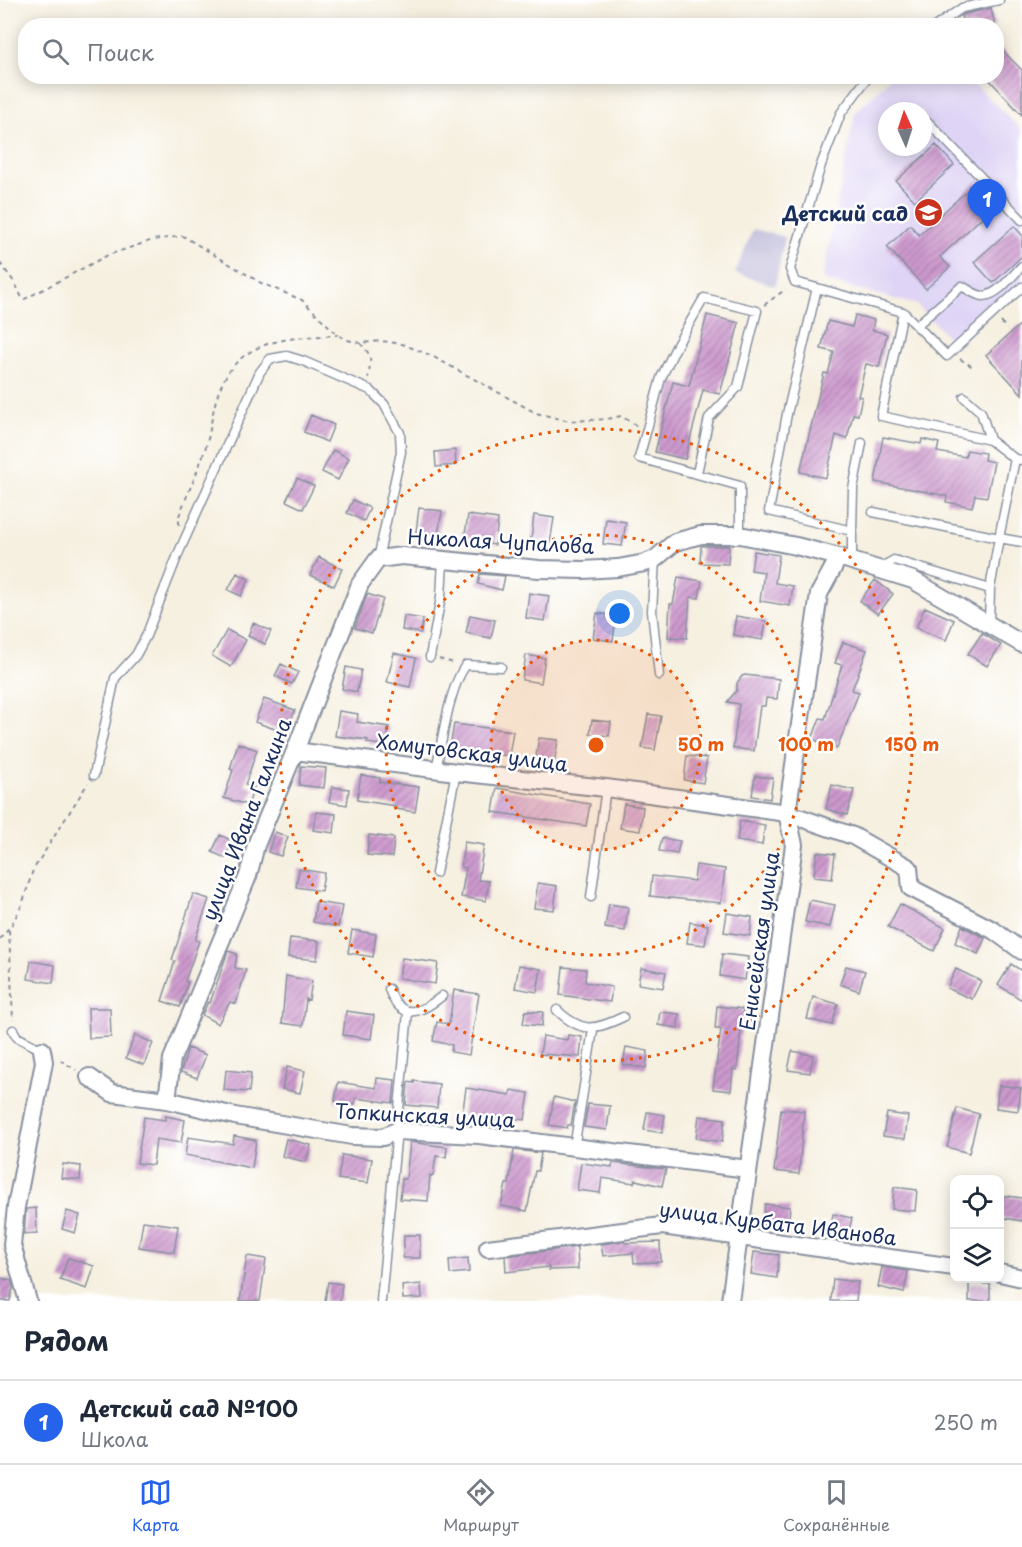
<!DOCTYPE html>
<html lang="ru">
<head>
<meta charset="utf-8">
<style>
	:root { --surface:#fff; --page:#f2f2f3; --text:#1f2937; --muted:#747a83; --line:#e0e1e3; --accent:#2563eb }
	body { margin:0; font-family:"Playpen Sans",sans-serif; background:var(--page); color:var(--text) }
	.controls { position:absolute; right:18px; bottom:18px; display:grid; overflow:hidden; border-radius:12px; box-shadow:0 3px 15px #0003 }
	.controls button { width:54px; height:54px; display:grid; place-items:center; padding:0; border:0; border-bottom:2px solid var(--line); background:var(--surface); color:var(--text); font:30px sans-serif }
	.compass { position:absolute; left:878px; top:102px; width:54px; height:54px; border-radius:50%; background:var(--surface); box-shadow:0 3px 15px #0003; rotate:357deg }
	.you { position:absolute; left:620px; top:614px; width:21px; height:21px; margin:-15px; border:4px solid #fff; border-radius:50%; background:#1a73e8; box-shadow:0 0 0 9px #1a73e833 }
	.badge { display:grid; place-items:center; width:39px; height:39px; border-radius:50%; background:var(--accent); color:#fff; font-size:20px; font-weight:700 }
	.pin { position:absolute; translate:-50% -50px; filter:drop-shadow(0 2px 3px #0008) }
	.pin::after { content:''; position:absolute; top:32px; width:21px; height:18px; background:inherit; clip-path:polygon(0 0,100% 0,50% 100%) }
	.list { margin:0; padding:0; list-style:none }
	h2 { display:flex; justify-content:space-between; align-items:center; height:78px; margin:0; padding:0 24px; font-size:26px }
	h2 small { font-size:20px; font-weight:400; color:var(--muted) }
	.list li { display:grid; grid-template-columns:39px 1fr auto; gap:18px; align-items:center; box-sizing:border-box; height:84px; padding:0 24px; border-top:2px solid var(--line) }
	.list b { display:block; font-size:22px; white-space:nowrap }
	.list p { margin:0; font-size:20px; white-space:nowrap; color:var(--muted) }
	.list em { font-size:20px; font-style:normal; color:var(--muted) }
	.icon { flex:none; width:33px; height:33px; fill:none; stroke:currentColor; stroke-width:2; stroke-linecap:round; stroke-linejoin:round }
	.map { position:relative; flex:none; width:1022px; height:1301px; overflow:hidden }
	.search { position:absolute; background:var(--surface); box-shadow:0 3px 15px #0003; left:18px; right:18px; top:18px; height:66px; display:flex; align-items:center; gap:15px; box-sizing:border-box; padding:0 21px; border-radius:24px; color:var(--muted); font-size:22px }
	.sheet { height:162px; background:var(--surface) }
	nav { display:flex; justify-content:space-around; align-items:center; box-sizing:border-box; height:84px; border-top:2px solid var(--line); background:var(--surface); font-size:16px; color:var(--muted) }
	nav a { display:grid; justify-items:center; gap:3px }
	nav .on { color:var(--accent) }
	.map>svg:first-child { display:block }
	.built { fill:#dfd4f5; fill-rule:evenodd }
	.industrial { fill:#c3c0db }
	.building { fill:url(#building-hatch) }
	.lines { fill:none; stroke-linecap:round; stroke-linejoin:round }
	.service-casing { stroke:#88909f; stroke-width:11 }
	.minor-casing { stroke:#88909f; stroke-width:20 }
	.path { stroke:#88909f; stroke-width:2; stroke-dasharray:4.5 4.5; stroke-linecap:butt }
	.service { stroke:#fff; stroke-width:8 }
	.minor { stroke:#fff; stroke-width:16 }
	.ring { fill:none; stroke:#e8590c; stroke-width:3; stroke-dasharray:3 6 }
	.labels { text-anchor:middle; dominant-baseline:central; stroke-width:5; stroke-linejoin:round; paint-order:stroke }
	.poi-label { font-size:20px; font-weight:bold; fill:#1b2f5e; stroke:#fff; text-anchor:end }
	.street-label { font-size:20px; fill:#1b2f5e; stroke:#fff }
	.centre { fill:#e8590c; stroke:#fff; stroke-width:3 }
	.ring-label { font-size:18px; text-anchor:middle; font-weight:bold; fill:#e8590c; stroke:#fff; stroke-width:5; stroke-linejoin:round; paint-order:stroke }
</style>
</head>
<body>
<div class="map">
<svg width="1022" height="1301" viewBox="0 0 1022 1301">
	<defs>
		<pattern id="building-hatch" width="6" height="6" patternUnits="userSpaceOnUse" patternTransform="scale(1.5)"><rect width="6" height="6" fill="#ce9ace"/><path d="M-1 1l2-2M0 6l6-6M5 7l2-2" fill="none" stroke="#a67eaa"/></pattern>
	</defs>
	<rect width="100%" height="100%" fill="#fff"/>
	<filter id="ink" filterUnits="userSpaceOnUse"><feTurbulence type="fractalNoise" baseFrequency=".0167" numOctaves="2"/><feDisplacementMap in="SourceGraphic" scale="12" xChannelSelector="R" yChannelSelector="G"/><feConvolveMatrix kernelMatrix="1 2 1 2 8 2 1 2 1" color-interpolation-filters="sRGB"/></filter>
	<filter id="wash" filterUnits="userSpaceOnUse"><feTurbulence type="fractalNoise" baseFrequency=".008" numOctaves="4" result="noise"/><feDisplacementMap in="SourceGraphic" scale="24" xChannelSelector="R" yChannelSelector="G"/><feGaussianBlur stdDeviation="1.35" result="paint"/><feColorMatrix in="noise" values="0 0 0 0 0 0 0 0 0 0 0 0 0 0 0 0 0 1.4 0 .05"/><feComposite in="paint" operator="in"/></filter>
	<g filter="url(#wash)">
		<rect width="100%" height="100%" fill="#f6f0e0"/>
		<path class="built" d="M 891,77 L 967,77 L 1022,130 L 1022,284 L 956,346 L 917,305 L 822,280 L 855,113 ZM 887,111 L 923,111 L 923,147 L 887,147 Z"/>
		<path class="industrial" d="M 753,229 L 785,237 L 775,286 L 735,273 Z"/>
		<g id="blocks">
			<path class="building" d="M 991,8 L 995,26 L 964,26 L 961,16 L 965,14 Z
				M 996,44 L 1022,70 L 1022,115 L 986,76 L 996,76 Z
				M 936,145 L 954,165 L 915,201 L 896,181 Z
				M 975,183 L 995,205 L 940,257 L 950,267 L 926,289 L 887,247 L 910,225 L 919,235 Z
				M 1014,226 L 1022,235 L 1022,256 L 993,283 L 974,262 Z
				M 707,315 L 739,323 L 720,394 L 703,390 L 685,459 L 655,452 L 673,382 L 689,386 Z
				M 855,315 L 874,320 L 872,330 L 887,334 L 879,367 L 866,364 L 858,396 L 862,397 L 858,415 L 853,414 L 847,439 L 836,435 L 826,478 L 800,472 L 824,373 L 828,374 L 834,352 L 821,349 L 828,321 L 852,327 Z
				M 1022,323 L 1022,394 L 986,355 Z
				M 311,415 L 334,425 L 327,442 L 304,432 Z
				M 883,437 L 921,444 L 922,439 L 939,443 L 937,452 L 965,457 L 967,450 L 985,453 L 984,460 L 994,462 L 987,497 L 975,495 L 972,507 L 946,502 L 947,496 L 875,482 Z
				M 333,450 L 349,458 L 338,480 L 322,472 Z
				M 455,450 L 456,465 L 436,467 L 435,452 Z
				M 297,478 L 314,486 L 303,509 L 286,501 Z
				M 353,500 L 370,508 L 364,521 L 347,513 Z
				M 419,508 L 442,511 L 438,535 L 416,532 Z
				M 468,515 L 498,519 L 495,545 L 464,540 Z
				M 534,515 L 554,518 L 550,543 L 531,540 Z
				M 606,519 L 626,522 L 622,546 L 603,544 Z
				M 701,546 L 729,546 L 728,564 L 700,563 Z
				M 754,551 L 779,555 L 775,583 L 793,586 L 790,606 L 760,601 L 764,572 L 751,570 Z
				M 319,557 L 342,569 L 334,586 L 310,575 Z
				M 237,573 L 249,579 L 241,596 L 228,590 Z
				M 480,574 L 505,576 L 502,590 L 478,584 Z
				M 678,577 L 702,581 L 699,598 L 690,597 L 687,638 L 668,637 L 670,604 L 673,604 Z
				M 875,580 L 893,594 L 878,614 L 860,601 Z
				M 529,593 L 549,596 L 545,621 L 526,618 Z
				M 367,594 L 383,599 L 372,633 L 355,628 Z
				M 925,607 L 954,620 L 946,640 L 916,628 Z
				M 597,613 L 616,616 L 613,641 L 593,638 Z
				M 470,615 L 495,620 L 491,638 L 466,633 Z
				M 404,616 L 423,619 L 421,633 L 402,630 Z
				M 736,616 L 766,621 L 763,640 L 733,635 Z
				M 253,623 L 271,631 L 265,644 L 248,636 Z
				M 227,630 L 246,640 L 231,667 L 212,656 Z
				M 982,633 L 1001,645 L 987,666 L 968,654 Z
				M 843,642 L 867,650 L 852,690 L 859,692 L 837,748 L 812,739 L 820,718 L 825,719 L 842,665 L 835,663 Z
				M 394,653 L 416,658 L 410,687 L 387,682 Z
				M 526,655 L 545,658 L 541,683 L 522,680 Z
				M 281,664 L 298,672 L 292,684 L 275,676 Z
				M 346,667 L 361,670 L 357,692 L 342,689 Z
				M 745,675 L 779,679 L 777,699 L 766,698 L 765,706 L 760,706 L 754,751 L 733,748 L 739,704 L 727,702 L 737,690 L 737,683 L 742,676 Z
				M 264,699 L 295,710 L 286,733 L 255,722 Z
				M 339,711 L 358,714 L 357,722 L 389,727 L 386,746 L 367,743 L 368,740 L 335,736 Z
				M 648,714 L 661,716 L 655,750 L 642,748 Z
				M 592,720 L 611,722 L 609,736 L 590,734 Z
				M 454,724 L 513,731 L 509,756 L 450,748 Z
				M 539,738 L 558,740 L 554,765 L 535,762 Z
				M 238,743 L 257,750 L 245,785 L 254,787 L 248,805 L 224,798 L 233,770 L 230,769 Z
				M 687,756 L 707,758 L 703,783 L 684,780 Z
				M 301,766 L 326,768 L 324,788 L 299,785 Z
				M 361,775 L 380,778 L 380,782 L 419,787 L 415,812 L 396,809 L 396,806 L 357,800 Z
				M 755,776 L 773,778 L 770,799 L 752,796 Z
				M 832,785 L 854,790 L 847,815 L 826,809 Z
				M 332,787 L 349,789 L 347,805 L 329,802 Z
				M 497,788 L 590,804 L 586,826 L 493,812 Z
				M 624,804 L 643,807 L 640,831 L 620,828 Z
				M 316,812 L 336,814 L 334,833 L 313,830 Z
				M 740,821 L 765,825 L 762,845 L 737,841 Z
				M 275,832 L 288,837 L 281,856 L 268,852 Z
				M 220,835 L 233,841 L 225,858 L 212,852 Z
				M 369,835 L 394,838 L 392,857 L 367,855 Z
				M 662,838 L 680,841 L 677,854 L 659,851 Z
				M 464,842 L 484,845 L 478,880 L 489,881 L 486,901 L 461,897 L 466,868 L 461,867 Z
				M 817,852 L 835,854 L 832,879 L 814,877 Z
				M 696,865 L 725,869 L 721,903 L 650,896 L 652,876 L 694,881 Z
				M 299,869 L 324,873 L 321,891 L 296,887 Z
				M 538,883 L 557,886 L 554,910 L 534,908 Z
				M 193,894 L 209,899 L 195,940 L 199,941 L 185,981 L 188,982 L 180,1007 L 162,1001 L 175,961 L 172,960 Z
				M 810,900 L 835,905 L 830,927 L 805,922 Z
				M 316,902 L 342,906 L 338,927 L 313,922 Z
				M 609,904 L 628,907 L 625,931 L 605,928 Z
				M 900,904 L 945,928 L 934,951 L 888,927 Z
				M 727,913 L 752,917 L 750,936 L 724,932 Z
				M 690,922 L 708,925 L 705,945 L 687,943 Z
				M 962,926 L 985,938 L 978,954 L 955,943 Z
				M 352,930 L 376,934 L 373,957 L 348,953 Z
				M 290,938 L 319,941 L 317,960 L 288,957 Z
				M 228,951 L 237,954 L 235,968 L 246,970 L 236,1004 L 230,1002 L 218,1024 L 202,1015 L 208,1002 L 210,1003 Z
				M 722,954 L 748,957 L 745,980 L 720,976 Z
				M 402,958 L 438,963 L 435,984 L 399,978 Z
				M 31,961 L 55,965 L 53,983 L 28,979 Z
				M 1011,964 L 1022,971 L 1022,1000 L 998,985 Z
				M 519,965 L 541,969 L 537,992 L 515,988 Z
				M 846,966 L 865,971 L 859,991 L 840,984 Z
				M 563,967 L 586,969 L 585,982 L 612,987 L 610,1002 L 560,995 Z
				M 641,968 L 666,972 L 663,988 L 638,984 Z
				M 956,969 L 981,981 L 972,999 L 947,988 Z
				M 286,976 L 312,981 L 309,1000 L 306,999 L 303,1026 L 282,1023 Z
				M 454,990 L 479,994 L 469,1055 L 451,1052 L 452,1045 L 433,1041 L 437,1022 L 449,1024 Z
				M 813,997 L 838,1004 L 832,1025 L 807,1019 Z
				M 717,1006 L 743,1009 L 737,1070 L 733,1069 L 731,1091 L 713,1089 L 721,1029 L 715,1029 Z
				M 88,1008 L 110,1008 L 111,1037 L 89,1038 Z
				M 346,1011 L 374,1015 L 371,1039 L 343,1035 Z
				M 525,1011 L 543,1012 L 542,1026 L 523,1024 Z
				M 660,1012 L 679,1014 L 678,1028 L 658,1025 Z
				M 135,1035 L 153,1043 L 144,1065 L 126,1058 Z
				M 568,1035 L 582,1037 L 580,1057 L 540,1054 L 543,1036 L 567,1040 Z
				M 626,1047 L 648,1051 L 646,1068 L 623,1065 Z
				M 188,1048 L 206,1055 L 197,1078 L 181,1072 Z
				M 792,1051 L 813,1055 L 810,1073 L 788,1070 Z
				M 287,1067 L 305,1071 L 300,1093 L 282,1089 Z
				M 226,1070 L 251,1073 L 249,1092 L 224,1090 Z
				M 377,1078 L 395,1080 L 393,1103 L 356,1098 L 355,1104 L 335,1101 L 338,1082 L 376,1088 Z
				M 414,1081 L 439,1084 L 437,1108 L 406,1105 L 408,1082 L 414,1083 Z
				M 999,1085 L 1021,1088 L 1018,1111 L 996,1108 Z
				M 466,1088 L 510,1095 L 511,1090 L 529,1093 L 525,1120 L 496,1116 L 495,1122 L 462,1117 Z
				M 554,1097 L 575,1102 L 571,1125 L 568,1125 L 567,1128 L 549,1125 Z
				M 588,1104 L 610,1106 L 607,1130 L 584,1127 Z
				M 957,1108 L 979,1114 L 969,1153 L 947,1147 Z
				M 781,1109 L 804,1111 L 799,1174 L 774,1171 Z
				M 647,1112 L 665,1115 L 662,1133 L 644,1130 Z
				M 887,1113 L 908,1116 L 905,1139 L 883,1136 Z
				M 166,1116 L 185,1120 L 181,1143 L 156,1139 L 153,1165 L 137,1163 L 144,1117 L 165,1120 Z
				M 699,1116 L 725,1119 L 722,1142 L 696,1138 Z
				M 234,1136 L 256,1140 L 252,1168 L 185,1155 L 188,1137 L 233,1144 Z
				M 286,1139 L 311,1145 L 306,1162 L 282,1156 Z
				M 410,1142 L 447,1147 L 446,1157 L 436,1156 L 433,1176 L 430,1175 L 428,1201 L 400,1199 L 402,1179 L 406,1179 Z
				M 514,1150 L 541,1153 L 538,1171 L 535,1171 L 527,1211 L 501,1206 L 506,1184 L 509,1184 Z
				M 342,1155 L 372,1159 L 368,1183 L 338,1179 Z
				M 581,1163 L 612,1167 L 613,1163 L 666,1169 L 662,1186 L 635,1180 L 634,1183 L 602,1178 L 600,1193 L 577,1190 Z
				M 63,1164 L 81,1166 L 80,1180 L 61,1178 Z
				M 894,1187 L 917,1190 L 915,1211 L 892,1209 Z
				M 999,1195 L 1022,1198 L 1022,1221 L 999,1217 Z
				M 765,1204 L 790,1207 L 788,1229 L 762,1226 Z
				M 36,1208 L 37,1233 L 24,1234 L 26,1209 Z
				M 67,1211 L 80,1215 L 75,1233 L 62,1229 Z
				M 833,1214 L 852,1218 L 849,1231 L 831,1228 Z
				M 143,1221 L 178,1226 L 174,1252 L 139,1247 Z
				M 404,1235 L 420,1235 L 420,1258 L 403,1258 Z
				M 624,1241 L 625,1243 L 660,1242 L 661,1262 L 634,1263 L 633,1253 L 603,1256 L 601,1244 Z
				M 577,1247 L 578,1269 L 549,1270 L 549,1267 L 506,1272 L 505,1256 Z
				M 754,1252 L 779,1255 L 777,1278 L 751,1274 Z
				M 247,1256 L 266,1259 L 260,1301 L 240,1301 Z
				M 68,1258 L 94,1266 L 87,1289 L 60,1280 Z
				M 468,1258 L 469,1272 L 450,1274 L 449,1260 Z
				M 882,1267 L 908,1271 L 904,1293 L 878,1287 Z
				M 0,1278 L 11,1280 L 13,1288 L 10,1301 L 0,1301 Z
				M 833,1279 L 858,1282 L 856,1301 L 831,1301 Z
				M 328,1282 L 342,1284 L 340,1301 L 325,1301 Z
				M 969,1283 L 990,1284 L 990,1301 L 969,1301 Z
				M 421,1284 L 422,1298 L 403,1299 L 402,1286 Z"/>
		</g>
	</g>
	<g filter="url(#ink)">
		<use href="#blocks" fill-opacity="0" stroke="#88909f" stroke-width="1.5"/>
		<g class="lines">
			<defs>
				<path id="service" d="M 936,26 L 962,8 L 999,0
					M 929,123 L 1022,220
					M 817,288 L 795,282 L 790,269 L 821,165 L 841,113 L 869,76
					M 903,312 L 881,416 L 990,440 L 1015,459
					M 917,325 L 962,286 C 969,290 976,296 984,296 C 998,295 1013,275 1022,266
					M 964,397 L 981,412 L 990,440
					M 862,443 L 853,489 L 852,531 L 769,511 L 787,414 L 817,288 L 903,312 L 947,356 L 1022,287
					M 1022,460 L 1015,459 L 999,538 L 1022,542
					M 697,473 L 709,418 L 738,387 L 757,311 L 704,298 L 677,345 L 661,378 L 639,458 L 740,486 L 740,535
					M 873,512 L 999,538 L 990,589 L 989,624
					M 852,531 L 852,561
					M 655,559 L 652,611 L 659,675
					M 880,568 L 894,560 L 990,589
					M 430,657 L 441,597 L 443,560
					M 436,770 C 442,742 449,687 466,665 L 501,667
					M 94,775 L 115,678 L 136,655 L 146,636 L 179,552 L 260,372 L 270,359 L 287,356 L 303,361 L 370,390 L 384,404 L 400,433 L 401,452 L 378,559
					M 436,873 L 456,772
					M 591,897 L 606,788
					M 389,989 C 400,1021 420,1014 442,996
					M 557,1010 C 581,1033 594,1031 623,1017
					M 13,1030 L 17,1037 L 42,1050
					M 574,1148 L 593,1030
					M 381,1301 L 408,1012"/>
				<path id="minor" d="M 295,751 L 456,772 L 606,788 L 787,813 L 853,836 L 909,868 L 911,888 L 993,930 L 1022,951
					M 89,1077 L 112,1093 L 167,1100 L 235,1116 L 352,1136 L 383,1137 L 396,1131 L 479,1135 L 748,1169
					M 167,1100 L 172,1059 L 248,876 L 256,845 L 295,751 L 360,584 L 378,559 L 402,556 L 539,569 L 583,570 L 618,568 L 645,563 L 655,559 L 675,542 L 701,535 L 740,535 L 796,546 L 839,557 L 913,580 L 1022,644
					M 488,1248 L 662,1226 L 954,1267
					M 1000,1273 L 1022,1278
					M 28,1301 L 12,1245 L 16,1207 L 44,1062 L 42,1050
					M 730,1301 L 794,845 L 787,813 L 819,594 L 839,557"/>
			</defs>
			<use href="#service" class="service-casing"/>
			<use href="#minor" class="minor-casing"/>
			<path class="path" d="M 0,263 L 15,283 L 23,300 L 108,255 L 153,240 L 183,236 L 261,283 L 302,300 L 338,335 L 347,340 L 360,343 L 382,341 L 402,344 L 430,355 L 536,413 L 569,421 L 608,419 L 621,416 L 637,426
				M 764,305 L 786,289
				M 1001,322 L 1007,329
				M 360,343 C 373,356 371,360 368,378
				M 960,359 L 973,367
				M 179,525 L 179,516 C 188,492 200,467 207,443 C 211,428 212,412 217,397 C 235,338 286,338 338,335
				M 439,659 L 454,663
				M 9,930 L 13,1020
				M 0,939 L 12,924 L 22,905 L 33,870 L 88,783
				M 60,1060 L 76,1070"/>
			<use href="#service" class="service"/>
			<use href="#minor" class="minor"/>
		</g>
	</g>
	<circle cx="596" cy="745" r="105" fill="#e8590c" fill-opacity=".12"/>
	<g class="ring">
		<circle cx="596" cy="745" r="105"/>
		<circle cx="596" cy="745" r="210"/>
		<circle cx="596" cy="745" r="316"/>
	</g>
	<defs>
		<symbol id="school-disc" viewBox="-11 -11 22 22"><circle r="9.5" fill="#c8321e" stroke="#fff"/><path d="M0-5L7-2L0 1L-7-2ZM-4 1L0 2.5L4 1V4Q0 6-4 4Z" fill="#fff"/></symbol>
	</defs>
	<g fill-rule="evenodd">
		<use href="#school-disc" x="912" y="196" width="33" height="33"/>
	</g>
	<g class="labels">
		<g class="poi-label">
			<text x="908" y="213">Детский сад</text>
		</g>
		<g class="street-label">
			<text transform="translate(501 541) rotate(3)">Николая Чупалова</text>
			<text transform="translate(472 752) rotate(7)">Хомутовская улица</text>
			<text transform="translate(246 819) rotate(-69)">улица Ивана Галкина</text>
			<text transform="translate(759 941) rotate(-82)">Енисейская улица</text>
			<text transform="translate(425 1115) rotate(3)">Топкинская улица</text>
			<text transform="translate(778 1223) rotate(7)">улица Курбата Иванова</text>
		</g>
	</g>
	<circle cx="596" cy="745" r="9" class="centre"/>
	<g class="ring-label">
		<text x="701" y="751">50 m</text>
		<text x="806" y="751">100 m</text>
		<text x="912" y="751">150 m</text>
	</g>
</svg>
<div class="controls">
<button><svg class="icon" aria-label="locate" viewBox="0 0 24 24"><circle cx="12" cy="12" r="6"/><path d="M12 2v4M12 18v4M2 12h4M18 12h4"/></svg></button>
<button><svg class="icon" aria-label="layers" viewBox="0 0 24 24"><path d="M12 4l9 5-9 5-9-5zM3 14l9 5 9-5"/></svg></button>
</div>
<svg class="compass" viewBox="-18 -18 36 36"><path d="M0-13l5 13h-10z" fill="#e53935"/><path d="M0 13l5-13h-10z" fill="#747a83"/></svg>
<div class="you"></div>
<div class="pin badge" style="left:987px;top:229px">1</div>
<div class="search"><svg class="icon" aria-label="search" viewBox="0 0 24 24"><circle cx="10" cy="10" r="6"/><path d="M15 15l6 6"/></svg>Поиск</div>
</div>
<section class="sheet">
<h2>Рядом<small></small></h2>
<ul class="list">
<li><span class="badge">1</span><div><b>Детский сад №100</b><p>Школа</p></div><em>250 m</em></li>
</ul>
</section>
<nav>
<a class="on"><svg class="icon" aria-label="map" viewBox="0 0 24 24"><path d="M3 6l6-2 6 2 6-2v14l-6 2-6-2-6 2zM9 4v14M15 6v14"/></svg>Карта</a>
<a><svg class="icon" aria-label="directions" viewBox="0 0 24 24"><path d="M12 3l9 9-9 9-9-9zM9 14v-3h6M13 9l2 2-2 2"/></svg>Маршрут</a>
<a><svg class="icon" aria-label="saved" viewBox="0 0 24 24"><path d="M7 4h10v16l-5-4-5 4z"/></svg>Сохранённые</a>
</nav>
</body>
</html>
